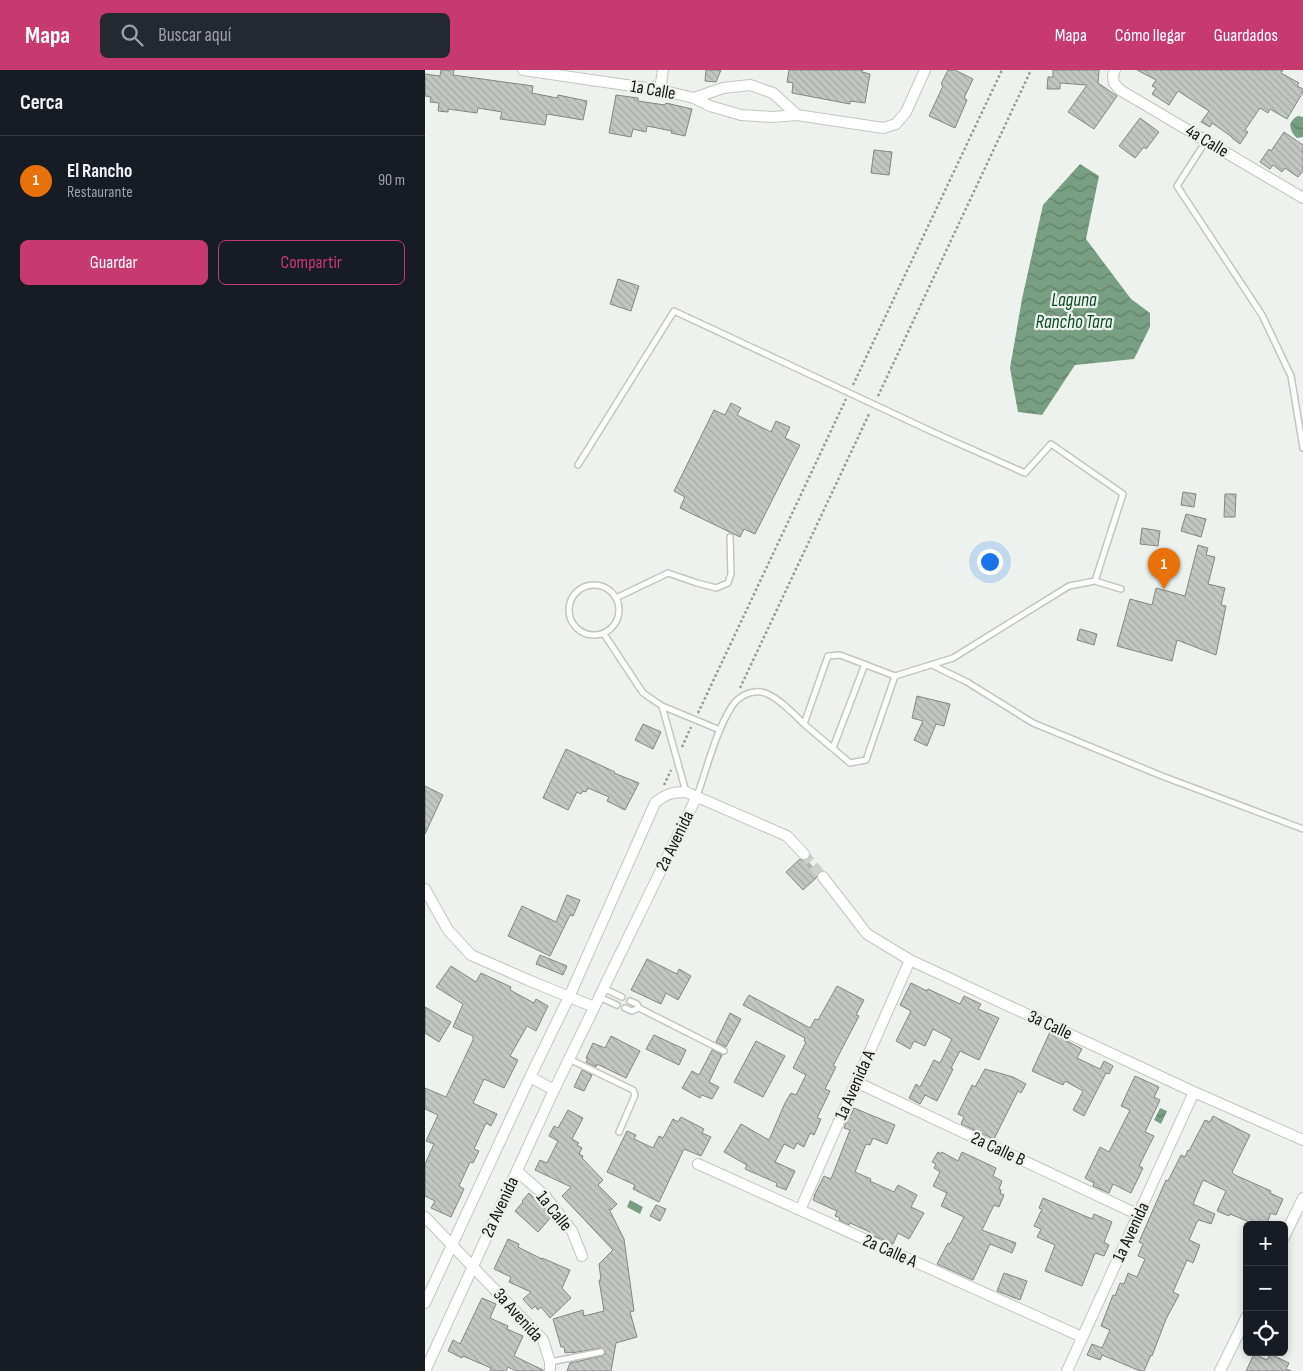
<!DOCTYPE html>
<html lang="es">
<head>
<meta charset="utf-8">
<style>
	:root { --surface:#171b24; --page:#242831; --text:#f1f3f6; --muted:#9ea1a6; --line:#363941; --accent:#c63a70 }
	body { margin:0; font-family:"Sofia Sans Condensed",sans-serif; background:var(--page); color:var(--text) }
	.controls { position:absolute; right:15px; bottom:15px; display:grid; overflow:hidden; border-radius:8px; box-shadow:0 2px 8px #0003 }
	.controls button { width:45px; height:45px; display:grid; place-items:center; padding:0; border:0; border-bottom:1px solid var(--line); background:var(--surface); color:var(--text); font:25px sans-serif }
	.you { position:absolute; left:564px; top:491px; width:18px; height:18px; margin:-12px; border:4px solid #fff; border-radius:50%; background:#1a73e8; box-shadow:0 0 0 8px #1a73e833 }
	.badge { display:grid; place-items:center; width:32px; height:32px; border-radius:50%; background:var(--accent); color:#fff; font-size:16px; font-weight:700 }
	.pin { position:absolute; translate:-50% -41px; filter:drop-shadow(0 1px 2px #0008) }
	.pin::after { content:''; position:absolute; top:26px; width:18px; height:15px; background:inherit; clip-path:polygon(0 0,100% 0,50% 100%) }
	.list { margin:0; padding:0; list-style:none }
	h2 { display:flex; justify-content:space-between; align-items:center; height:65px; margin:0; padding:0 20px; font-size:21px }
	h2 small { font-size:16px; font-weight:400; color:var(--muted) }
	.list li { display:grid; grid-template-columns:32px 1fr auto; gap:15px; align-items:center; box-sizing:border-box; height:90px; padding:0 20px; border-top:1px solid var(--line) }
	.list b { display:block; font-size:19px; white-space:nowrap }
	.list p { margin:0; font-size:16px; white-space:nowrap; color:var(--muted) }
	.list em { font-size:16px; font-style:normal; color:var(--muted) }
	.actions { display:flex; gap:10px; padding:15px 20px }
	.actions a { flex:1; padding:11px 0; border:1px solid var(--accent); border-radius:8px; text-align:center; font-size:18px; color:var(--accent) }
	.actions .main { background:var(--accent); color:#fff }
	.icon { flex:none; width:28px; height:28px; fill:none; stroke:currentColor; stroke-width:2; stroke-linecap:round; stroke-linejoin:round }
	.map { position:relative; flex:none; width:878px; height:1301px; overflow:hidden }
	header { display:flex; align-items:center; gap:30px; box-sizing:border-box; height:70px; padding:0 25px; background:var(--accent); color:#fff }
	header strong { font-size:24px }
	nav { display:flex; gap:28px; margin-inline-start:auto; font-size:18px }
	.search { width:350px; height:45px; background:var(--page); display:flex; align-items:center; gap:12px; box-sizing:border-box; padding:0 18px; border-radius:8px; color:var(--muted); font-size:19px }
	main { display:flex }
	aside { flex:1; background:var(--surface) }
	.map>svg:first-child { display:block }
	.water { fill:url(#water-waves) }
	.building { fill:url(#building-back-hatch); stroke:#828783 }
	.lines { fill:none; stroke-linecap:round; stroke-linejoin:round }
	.street-tunnel { stroke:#cdd1ce; stroke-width:10; stroke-dasharray:10 5; stroke-linecap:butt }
	.lane-casing { stroke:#c0c6c1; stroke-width:8 }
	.street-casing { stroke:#c0c6c1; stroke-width:12 }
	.path { stroke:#979b98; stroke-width:2.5; stroke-dasharray:2.5 2.5; stroke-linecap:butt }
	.lane { stroke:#fff; stroke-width:5 }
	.street { stroke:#fff; stroke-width:10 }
	.labels { text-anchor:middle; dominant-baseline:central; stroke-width:4.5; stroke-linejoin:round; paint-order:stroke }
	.street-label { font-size:18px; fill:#151716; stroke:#edf2ee }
	.water-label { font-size:19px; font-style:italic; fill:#084923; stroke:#edf2ee }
</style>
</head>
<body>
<header>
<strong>Mapa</strong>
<div class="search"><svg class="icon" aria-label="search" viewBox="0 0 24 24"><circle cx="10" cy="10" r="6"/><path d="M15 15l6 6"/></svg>Buscar aquí</div>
<nav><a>Mapa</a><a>Cómo llegar</a><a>Guardados</a></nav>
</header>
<main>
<aside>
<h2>Cerca<small></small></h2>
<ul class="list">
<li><span class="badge" style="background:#e8710a">1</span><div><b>El Rancho</b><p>Restaurante</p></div><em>90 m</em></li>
</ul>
<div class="actions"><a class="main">Guardar</a><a>Compartir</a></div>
</aside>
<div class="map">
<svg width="878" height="1301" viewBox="0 0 878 1301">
	<defs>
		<pattern id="water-waves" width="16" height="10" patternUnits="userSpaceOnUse" patternTransform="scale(1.25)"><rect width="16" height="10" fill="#799f82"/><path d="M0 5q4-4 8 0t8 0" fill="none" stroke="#628169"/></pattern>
		<pattern id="building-back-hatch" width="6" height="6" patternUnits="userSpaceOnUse" patternTransform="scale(1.25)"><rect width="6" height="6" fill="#c2c7c3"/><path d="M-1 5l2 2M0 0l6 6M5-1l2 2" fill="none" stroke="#a6aaa7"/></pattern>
	</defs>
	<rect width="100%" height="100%" fill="#edf2ee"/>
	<path class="water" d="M 873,46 L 878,47 L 878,67 L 872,68 C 864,61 862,51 873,46 Z
		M 655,94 L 674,106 L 661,169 L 706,229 L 725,243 L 725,257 L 709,289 L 650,295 L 617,345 L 593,342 L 585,298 L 597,229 L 618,135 Z
		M 735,1038 L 742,1041 L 736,1054 L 729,1050 Z
		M 205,1130 L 218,1137 L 215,1144 L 202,1137 Z"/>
	<path class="building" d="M 16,0 L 29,0 L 28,5 L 108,16 L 107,23 L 132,28 L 133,25 L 162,31 L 158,50 L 122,44 L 120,55 L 75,49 L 77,42 L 53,38 L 52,43 L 23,39 L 23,42 L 13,41 L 14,33 L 5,32 L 6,27 L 0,26 L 0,4 L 15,6 Z
		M 281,0 L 296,0 L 291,12 L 280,11 Z
		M 364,0 L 438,0 L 437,2 L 445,4 L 440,33 L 425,31 L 425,34 L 367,23 L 368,13 L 362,12 Z
		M 523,0 L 530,0 L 548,9 L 539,28 L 542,30 L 530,58 L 504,46 L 518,16 L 516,14 Z
		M 628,0 L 674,0 L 673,13 L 692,26 L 669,59 L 643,42 L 662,15 L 635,13 L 635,19 L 622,19 L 623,7 L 628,7 Z
		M 712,0 L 858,0 L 856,3 L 874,13 L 872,16 L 878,19 L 878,22 L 862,49 L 845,39 L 843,43 L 835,38 L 820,60 L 823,62 L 815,74 L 807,68 L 807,67 L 787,53 L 785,57 L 776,52 L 784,41 L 753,21 L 744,35 L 727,24 L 731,18 L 727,16 L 731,10 Z
		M 191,25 L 213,28 L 213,31 L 240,35 L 241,33 L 267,39 L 260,66 L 246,63 L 247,61 L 222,56 L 221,62 L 208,59 L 206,67 L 184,63 Z
		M 715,48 L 734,62 L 721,79 L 719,77 L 710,88 L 694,76 Z
		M 859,62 L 878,75 L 878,101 L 873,107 L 860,98 L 857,102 L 848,95 L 845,99 L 835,92 L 844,79 L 846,81 Z
		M 449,80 L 467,82 L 464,105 L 446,103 Z
		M 193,209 L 214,216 L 206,241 L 185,234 Z
		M 306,333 L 316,338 L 312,345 L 346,362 L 351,351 L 365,357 L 360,368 L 375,375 L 330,464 L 319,459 L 315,467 L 255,438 L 260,427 L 249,421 L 289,340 L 300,345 Z
		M 758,422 L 771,424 L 769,437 L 756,435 Z
		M 800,424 L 811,424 L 810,447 L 799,447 Z
		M 761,444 L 781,449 L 776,467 L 756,461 Z
		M 717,458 L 735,461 L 733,476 L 715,474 Z
		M 773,475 L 783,478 L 781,485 L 790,487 L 783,514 L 800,518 L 796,535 L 801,536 L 791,585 L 752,570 L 747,591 L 692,576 L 705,529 L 727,535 L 731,518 L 760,526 Z
		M 655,559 L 672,564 L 669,575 L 652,570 Z
		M 492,626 L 525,634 L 519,656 L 511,654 L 502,676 L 489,670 L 498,651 L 487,648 Z
		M 218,654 L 236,662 L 228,679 L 210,670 Z
		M 141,679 L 190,702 L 189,703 L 214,713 L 200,740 L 182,731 L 184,727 L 163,718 L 161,722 L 158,721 L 156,724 L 152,722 L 143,740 L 118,728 Z
		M 0,716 L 18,725 L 0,764 Z
		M 375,789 L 378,791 L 381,790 L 393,803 L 391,808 L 378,820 L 361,802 Z
		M 142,825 L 155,830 L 148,846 L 145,845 L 125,886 L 83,866 L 97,836 L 131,852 Z
		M 115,885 L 142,896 L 138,905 L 111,894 Z
		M 222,889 L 252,904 L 254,899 L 266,906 L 253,930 L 241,923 L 236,934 L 206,920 Z
		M 26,896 L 51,912 L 56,903 L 86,917 L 85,920 L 109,933 L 111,929 L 123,936 L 111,961 L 102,956 L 85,986 L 93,990 L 79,1018 L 59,1009 L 48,1033 L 72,1044 L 66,1056 L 61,1053 L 49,1079 L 54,1081 L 48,1093 L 45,1092 L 34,1116 L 39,1119 L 26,1147 L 6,1138 L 10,1131 L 0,1126 L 0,1094 L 9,1074 L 1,1071 L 13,1045 L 0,1039 L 0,1018 L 21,1027 L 48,970 L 48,966 L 28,957 L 38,934 L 11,917 Z
		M 486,913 L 502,921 L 503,919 L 535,934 L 539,926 L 556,934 L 553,939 L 574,948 L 554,990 L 535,981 L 526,998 L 528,999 L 512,1031 L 500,1025 L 495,1034 L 484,1028 L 491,1014 L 495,1017 L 509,990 L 515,993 L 527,969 L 508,959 L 500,976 L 489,971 L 485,979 L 471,971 L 486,941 L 475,935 Z
		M 412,916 L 439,930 L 431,945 L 434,946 L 408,996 L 411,997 L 400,1019 L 405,1021 L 392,1048 L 396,1049 L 389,1065 L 385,1063 L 379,1077 L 372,1073 L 369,1079 L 359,1074 L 350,1092 L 370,1101 L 361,1120 L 351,1116 L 352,1113 L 320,1099 L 322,1095 L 299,1082 L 316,1054 L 344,1070 L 360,1033 L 366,1023 L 371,1025 L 381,1005 L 368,998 L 381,972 L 379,971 L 380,968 L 318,935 L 324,925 L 385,958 L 390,949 L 393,950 Z
		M 0,937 L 26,952 L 14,972 L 0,963 Z
		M 305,943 L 316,949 L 301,977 L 291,972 Z
		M 625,962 L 657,979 L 652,988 L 675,999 L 679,991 L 688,996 L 684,1004 L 681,1003 L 659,1046 L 648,1040 L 658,1021 L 640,1011 L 638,1015 L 607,1001 Z
		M 229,965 L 261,980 L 254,995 L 221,979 Z
		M 186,966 L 215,981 L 201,1008 L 172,994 L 171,997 L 161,992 L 163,989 L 161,988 L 168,973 L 180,978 Z
		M 331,971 L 360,986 L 338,1027 L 309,1012 Z
		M 287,980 L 297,985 L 284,1012 L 294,1017 L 287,1029 L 277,1025 L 275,1028 L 257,1018 L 267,1001 L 274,1005 Z
		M 560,999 L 588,1007 L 601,1014 L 596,1023 L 593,1021 L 569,1069 L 536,1054 L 539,1047 L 533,1044 L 547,1015 L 550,1017 Z
		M 157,1000 L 167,1005 L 159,1021 L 149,1017 Z
		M 710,1006 L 734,1017 L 729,1027 L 735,1030 L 720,1062 L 729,1066 L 714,1096 L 718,1098 L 706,1123 L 688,1114 L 684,1123 L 668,1116 L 669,1113 L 660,1108 L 675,1077 L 684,1082 L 705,1040 L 696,1036 Z
		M 429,1038 L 470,1055 L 462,1074 L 448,1068 L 445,1075 L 441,1074 L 430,1102 L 446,1109 L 445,1111 L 469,1122 L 473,1115 L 492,1125 L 486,1137 L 499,1143 L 484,1169 L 473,1163 L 468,1174 L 444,1164 L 445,1162 L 425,1153 L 424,1155 L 414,1150 L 415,1148 L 410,1146 L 412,1141 L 388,1130 L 390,1126 L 389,1126 L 399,1106 L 406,1109 L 425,1060 L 419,1058 L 424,1045 L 426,1045 Z
		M 143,1040 L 158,1048 L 147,1069 L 154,1073 L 152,1075 L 157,1078 L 154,1084 L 158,1086 L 157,1088 L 178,1110 L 173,1115 L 192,1134 L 186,1140 L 184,1139 L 199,1169 L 209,1241 L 205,1242 L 212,1267 L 191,1273 L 186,1301 L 142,1301 L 145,1293 L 177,1286 L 180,1284 L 180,1281 L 176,1278 L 147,1283 L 148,1282 L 140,1283 L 139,1277 L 136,1277 L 128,1249 L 158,1240 L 159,1246 L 179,1241 L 174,1210 L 176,1210 L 174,1194 L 188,1180 L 137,1126 L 146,1117 L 110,1100 L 115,1090 L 122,1093 L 133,1071 L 124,1066 L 129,1056 L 133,1058 Z
		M 788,1046 L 825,1065 L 807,1102 L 810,1105 L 846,1121 L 845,1123 L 858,1129 L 851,1145 L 846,1143 L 842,1153 L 838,1151 L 836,1155 L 831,1155 L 805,1144 L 804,1146 L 792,1141 L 801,1121 L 778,1110 L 768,1134 L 790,1144 L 786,1154 L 774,1150 L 772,1152 L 764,1170 L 775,1175 L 768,1193 L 762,1190 L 748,1222 L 754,1225 L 741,1249 L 727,1286 L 726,1285 L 719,1301 L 715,1301 L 677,1285 L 675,1290 L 662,1285 L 667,1274 L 677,1278 L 685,1260 L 676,1256 L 688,1225 L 690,1226 L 695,1213 L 699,1214 L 703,1203 L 712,1207 L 720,1189 L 713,1186 L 718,1174 L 714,1172 L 741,1110 L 743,1111 L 756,1085 L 760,1087 L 763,1080 L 764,1081 L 780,1050 L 785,1052 Z
		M 256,1047 L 279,1059 L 277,1063 L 286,1067 L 276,1086 L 259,1079 L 234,1132 L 208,1119 L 210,1115 L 182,1102 L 202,1061 L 211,1065 L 209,1069 L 228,1078 L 234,1066 L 238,1068 L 248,1049 L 253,1052 Z
		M 513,1082 L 516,1084 L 517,1082 L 533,1091 L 537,1082 L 571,1098 L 568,1106 L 577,1111 L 574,1119 L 576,1120 L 575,1123 L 579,1125 L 574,1137 L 569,1135 L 557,1160 L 591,1173 L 587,1183 L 565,1174 L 548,1210 L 512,1194 L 523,1173 L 525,1174 L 539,1147 L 516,1136 L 522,1123 L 508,1116 L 515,1102 L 509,1098 L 511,1094 L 507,1092 Z
		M 104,1123 L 121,1139 L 127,1146 L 113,1162 L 90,1141 L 98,1132 L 97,1131 Z
		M 618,1128 L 667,1149 L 669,1144 L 687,1152 L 679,1172 L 684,1175 L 679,1186 L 670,1183 L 657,1216 L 620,1201 L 630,1175 L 612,1167 L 616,1159 L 609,1156 L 617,1139 L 614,1138 Z
		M 231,1135 L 241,1139 L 235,1151 L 225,1146 Z
		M 83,1169 L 94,1174 L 93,1177 L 117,1189 L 117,1188 L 145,1200 L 137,1218 L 146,1228 L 125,1248 L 116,1237 L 113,1240 L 110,1236 L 107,1239 L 98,1229 L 106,1222 L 84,1212 L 86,1207 L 69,1199 Z
		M 579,1203 L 602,1211 L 595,1230 L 572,1221 Z
		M 57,1228 L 71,1234 L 65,1248 L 83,1256 L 82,1259 L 98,1266 L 89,1286 L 118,1300 L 118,1301 L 91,1301 L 83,1297 L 81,1301 L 65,1301 L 66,1298 L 38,1286 L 37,1288 L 23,1281 L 28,1270 L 35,1274 Z
		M 829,1284 L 842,1290 L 845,1284 L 864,1293 L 861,1299 L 866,1301 L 821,1301 Z"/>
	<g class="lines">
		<path class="street-tunnel" d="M 379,784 L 398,807"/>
		<defs>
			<path id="lane" d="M 781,71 L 752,116 L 837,245 L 866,306 L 878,378
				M 153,395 L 249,241 L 510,363 L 600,403 L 626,374 L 698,424 L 670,511
				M144 540a25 25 0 1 1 50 0a25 25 0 1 1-50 0Z
				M 191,528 L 243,503 L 272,513 L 291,518 L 303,513 L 306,504 L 305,467
				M 179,564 L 218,623 L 237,636 L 295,660
				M 507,595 L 542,612 L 608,653 L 737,706 L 878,759
				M 237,636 L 261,722
				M 379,654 L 425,693 L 441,690 L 470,606
				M 408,678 L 440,594
				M 272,726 C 282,698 291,661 307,636 C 313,627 325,620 336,622 C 350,624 369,644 379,654 L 403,586 L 415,585 L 470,606 L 528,588 L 644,516 L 670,511 L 696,519
				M 178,918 L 197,927
				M 174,927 L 192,935
				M 205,931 L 212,934 L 214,938 L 299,981
				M 200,938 L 207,941 L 214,938
				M 144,989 L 208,1020 L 210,1025 L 194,1062
				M 125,1292 L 176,1282"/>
			<path id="street" d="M 98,0 L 235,20 L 269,28 L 285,36 L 316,45 L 348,47 L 372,45 L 458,58 L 471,54 L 481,42 L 500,0
				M 690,0 L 688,5 L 689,13 L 695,20 L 878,128
				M 235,20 L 238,0
				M 269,28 L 298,18 L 325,15 L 348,23 L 372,45
				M 398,807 L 442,864 L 485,890 L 769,1022 L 878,1070
				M 0,819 L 23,860 L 46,885 L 103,910 L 169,937
				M 105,1007 L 129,1020
				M 431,1012 L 714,1145
				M 273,1094 L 657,1267
				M 92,1101 L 120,1126 L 147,1161 L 157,1186
				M 375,1140 L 485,890
				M 0,1147 L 118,1270 L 125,1292 L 125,1301
				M 859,1167 L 878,1128
				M 0,1233 L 105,1007 L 144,927 L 230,733 C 240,724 248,722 261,722 L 362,766 L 379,784
				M 0,1301 L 129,1020 L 272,726
				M 642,1301 L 769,1022
				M 795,1301 L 822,1246"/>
		</defs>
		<use href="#lane" class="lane-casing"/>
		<use href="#street" class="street-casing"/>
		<path class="path" d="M 428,315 L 577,0
			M 453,326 L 606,0
			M 315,618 L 445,342
			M 273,643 L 421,329
			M 257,677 L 266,657
			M 239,715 L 246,700"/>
		<use href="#lane" class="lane"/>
		<use href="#street" class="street"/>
	</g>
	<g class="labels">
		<g class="street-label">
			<text transform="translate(228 20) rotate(10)">1a Calle</text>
			<text transform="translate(782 71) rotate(31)">4a Calle</text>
			<text transform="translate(250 771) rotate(-64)">2a Avenida</text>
			<text transform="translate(625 955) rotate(25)">3a Calle</text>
			<text transform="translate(430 1015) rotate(-66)">1a Avenida A</text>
			<text transform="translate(573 1079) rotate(25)">2a Calle B</text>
			<text transform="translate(75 1137) rotate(-65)">2a Avenida</text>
			<text transform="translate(129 1141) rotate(51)">1a Calle</text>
			<text transform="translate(706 1162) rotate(-65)">1a Avenida</text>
			<text transform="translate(465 1181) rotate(24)">2a Calle A</text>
			<text transform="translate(93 1245) rotate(48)">3a Avenida</text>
		</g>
		<g class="water-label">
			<text x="649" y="230">Laguna<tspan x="649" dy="22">Rancho Tara</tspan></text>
		</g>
	</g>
</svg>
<div class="controls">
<button>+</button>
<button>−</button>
<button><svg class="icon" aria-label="locate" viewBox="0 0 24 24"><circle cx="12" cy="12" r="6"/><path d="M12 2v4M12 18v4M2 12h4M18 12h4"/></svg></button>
</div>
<div class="you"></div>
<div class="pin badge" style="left:739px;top:519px;background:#e8710a">1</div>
</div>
</main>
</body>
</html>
